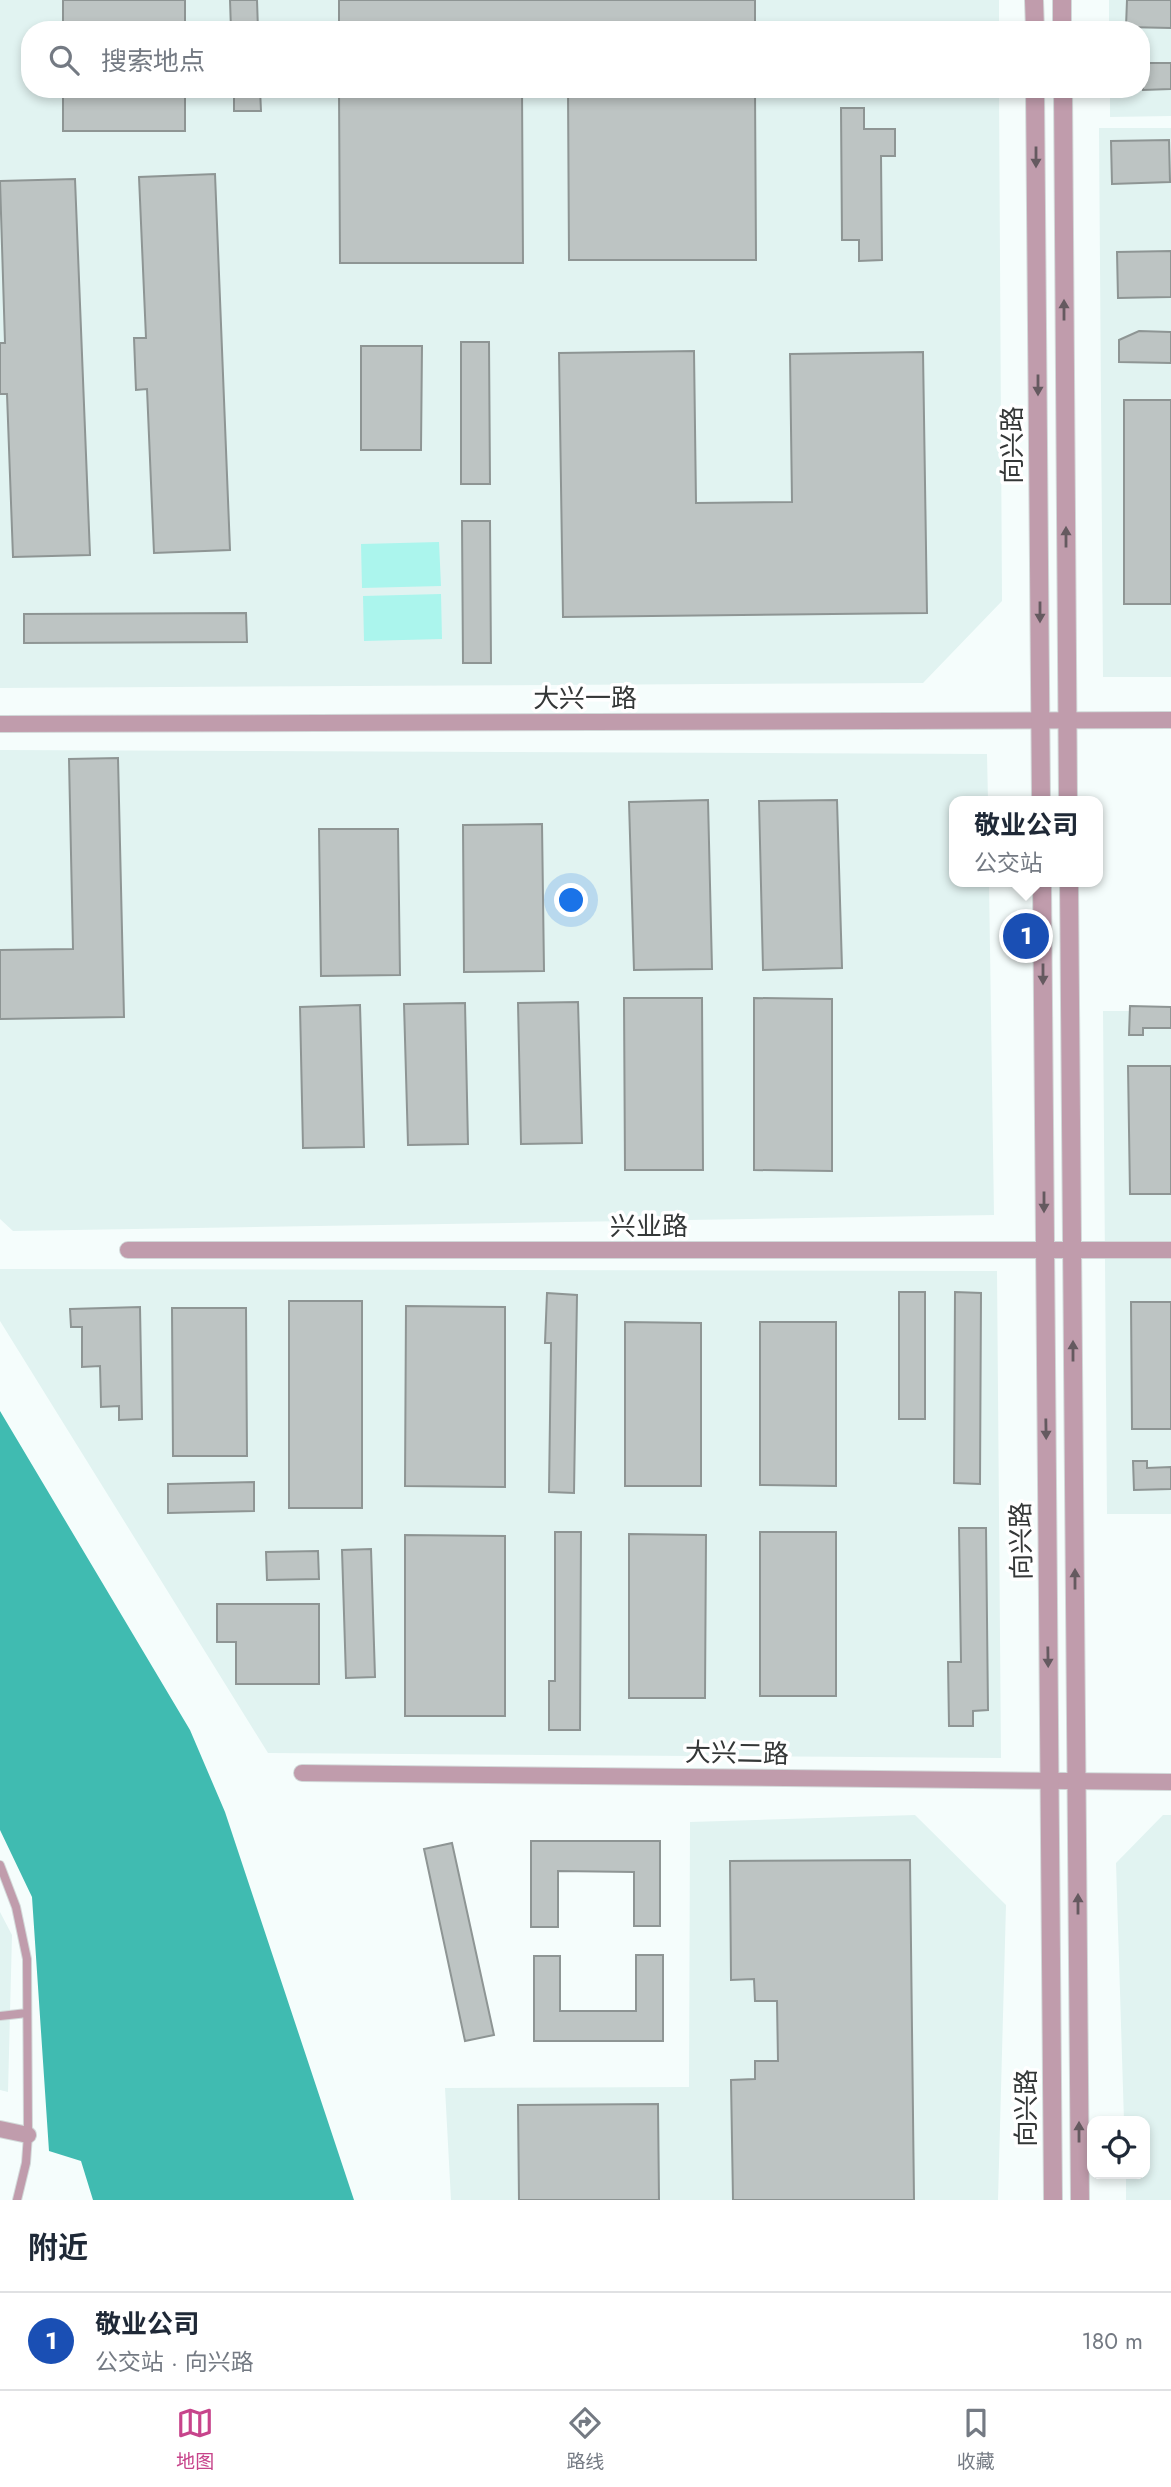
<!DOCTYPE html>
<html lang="zh">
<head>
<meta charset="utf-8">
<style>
	:root { --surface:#fff; --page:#f2f2f3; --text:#1f2937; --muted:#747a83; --line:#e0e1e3; --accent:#c7448b }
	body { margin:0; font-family:Jost,"Noto Sans SC",sans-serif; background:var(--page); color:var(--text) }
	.controls { position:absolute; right:21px; bottom:21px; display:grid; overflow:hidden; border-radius:14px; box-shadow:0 4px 10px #0003 }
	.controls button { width:63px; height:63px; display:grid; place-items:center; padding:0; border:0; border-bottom:2px solid var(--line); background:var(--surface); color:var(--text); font:35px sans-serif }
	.you { position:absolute; left:572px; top:901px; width:24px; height:24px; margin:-18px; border:5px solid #fff; border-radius:50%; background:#1a73e8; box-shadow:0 0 0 10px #1a73e833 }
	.badge { display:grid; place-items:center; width:46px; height:46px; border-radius:50%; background:var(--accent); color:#fff; font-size:23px; font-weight:700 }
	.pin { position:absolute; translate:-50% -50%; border:4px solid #fff; box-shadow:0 2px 7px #0006 }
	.popup { position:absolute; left:949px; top:796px; width:154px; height:91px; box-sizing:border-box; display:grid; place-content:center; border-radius:14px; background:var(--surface); filter:drop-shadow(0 2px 5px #0005); font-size:23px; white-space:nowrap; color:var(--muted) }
	.popup b { font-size:26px; color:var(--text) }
	.popup::after { content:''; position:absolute; left:50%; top:100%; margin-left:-14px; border:14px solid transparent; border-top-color:var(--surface) }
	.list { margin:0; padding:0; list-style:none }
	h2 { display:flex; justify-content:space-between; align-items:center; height:91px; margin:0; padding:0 28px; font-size:30px }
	h2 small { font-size:23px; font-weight:400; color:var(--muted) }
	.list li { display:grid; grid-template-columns:46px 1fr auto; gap:21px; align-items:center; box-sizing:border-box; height:98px; padding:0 28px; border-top:2px solid var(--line) }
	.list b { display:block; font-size:26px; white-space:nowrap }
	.list p { margin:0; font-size:23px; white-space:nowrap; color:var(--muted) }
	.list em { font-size:23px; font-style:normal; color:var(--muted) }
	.icon { flex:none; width:38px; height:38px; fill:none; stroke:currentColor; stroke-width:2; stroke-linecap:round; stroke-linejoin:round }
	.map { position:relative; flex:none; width:1171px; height:2200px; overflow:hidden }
	.search { position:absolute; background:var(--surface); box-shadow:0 4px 10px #0003; left:21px; right:21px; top:21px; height:77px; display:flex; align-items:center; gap:18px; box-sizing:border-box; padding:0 24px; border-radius:28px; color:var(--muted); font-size:26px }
	.sheet { height:189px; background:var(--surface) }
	nav { display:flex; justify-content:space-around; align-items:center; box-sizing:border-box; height:98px; border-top:2px solid var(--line); background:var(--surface); font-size:19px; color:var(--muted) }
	nav a { display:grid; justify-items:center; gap:4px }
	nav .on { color:var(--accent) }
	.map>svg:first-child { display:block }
	.built { fill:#e1f3f1 }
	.green { fill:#abf5ed }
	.water { fill:#40bbb1 }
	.building { fill:#bdc4c3; stroke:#8e9594; stroke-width:2 }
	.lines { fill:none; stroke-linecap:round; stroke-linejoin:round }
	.service-casing { stroke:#d2d9d9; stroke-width:10 }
	.minor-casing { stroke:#d2d9d9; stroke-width:18 }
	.tertiary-casing { stroke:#d2d9d9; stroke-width:20 }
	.service { stroke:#c09cac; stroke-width:8 }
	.minor { stroke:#c09cac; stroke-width:16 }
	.tertiary { stroke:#c09cac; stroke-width:18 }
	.oneway { fill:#655a60 }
	.labels { text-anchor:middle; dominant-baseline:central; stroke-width:7; stroke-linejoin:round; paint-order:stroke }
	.street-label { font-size:26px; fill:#343737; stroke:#fff }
</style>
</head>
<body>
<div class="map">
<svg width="1171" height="2200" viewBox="0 0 1171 2200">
	<rect width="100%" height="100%" fill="#f5fdfc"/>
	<path class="built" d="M 0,0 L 999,0 L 999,30 L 30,30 L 30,89 L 999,89 L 1002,601 L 923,683 L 0,688 Z
		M 1109,0 L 1171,0 L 1171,116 L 1110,117 L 1110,89 L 1141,89 L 1141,30 L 1109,30 Z
		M 1099,128 L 1171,128 L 1171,677 L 1103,677 Z
		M 0,750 L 987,754 L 988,801 L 954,801 L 954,882 L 989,882 L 994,1215 L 13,1231 L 0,1219 Z
		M 1103,1011 L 1171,1011 L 1171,1514 L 1107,1514 Z
		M 0,1269 L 997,1271 L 1001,1758 L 268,1753 L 0,1321 Z
		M 915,1815 L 1006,1905 L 998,2200 L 451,2200 L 445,2088 L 689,2087 L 690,1822 Z
		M 1163,1815 L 1171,1815 L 1171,2200 L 1126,2200 L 1126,2174 L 1145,2174 L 1145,2121 L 1124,2121 L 1116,1863 Z
		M 0,1912 L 12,1935 L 8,2092 L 0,2090 Z"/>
	<path class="green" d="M 439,542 L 441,586 L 362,588 L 361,544 Z
		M 441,594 L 442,639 L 364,641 L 363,596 Z"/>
	<path class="water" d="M 0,1411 L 190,1730 L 225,1812 L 354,2200 L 93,2200 L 81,2161 L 49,2151 L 32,1897 L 0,1830 Z"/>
	<path class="building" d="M 63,0 L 185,0 L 185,30 L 63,30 Z
		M 230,0 L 257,0 L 258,30 L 231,30 Z
		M 339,0 L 755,0 L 755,30 L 339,30 Z
		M 1127,0 L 1171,0 L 1171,28 L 1126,27 Z
		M 1141,63 L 1171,63 L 1171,89 L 1143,90 Z
		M 63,89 L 185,89 L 185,131 L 63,131 Z
		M 234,89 L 260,89 L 261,111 L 234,111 Z
		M 339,89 L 522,89 L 523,263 L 340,263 Z
		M 568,89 L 755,89 L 756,260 L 569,260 Z
		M 841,108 L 864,108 L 864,129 L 895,129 L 895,156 L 881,156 L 882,260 L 859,261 L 859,240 L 842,240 Z
		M 1169,140 L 1170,182 L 1112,184 L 1111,141 Z
		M 215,174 L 230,550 L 154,553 L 147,389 L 136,390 L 134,338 L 146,338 L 139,177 Z
		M 75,179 L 90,555 L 13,557 L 7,394 L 0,394 L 0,343 L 5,343 L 0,181 Z
		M 1171,251 L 1171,297 L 1118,298 L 1117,252 Z
		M 1139,331 L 1171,332 L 1171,363 L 1119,362 L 1119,340 Z
		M 461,342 L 489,342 L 490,484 L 461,484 Z
		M 361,346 L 422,346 L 421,450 L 361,450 Z
		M 694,351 L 696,503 L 792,502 L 790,354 L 923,352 L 927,613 L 563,617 L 559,353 Z
		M 1124,400 L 1171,400 L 1171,604 L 1124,604 Z
		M 462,521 L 490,521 L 491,663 L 463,663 Z
		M 246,613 L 247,642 L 24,643 L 24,614 Z
		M 118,758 L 124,1017 L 0,1019 L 0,950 L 73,949 L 69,759 Z
		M 708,800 L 712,969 L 634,970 L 629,802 Z
		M 837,800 L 842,968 L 763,970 L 759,801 Z
		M 542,824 L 544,971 L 464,972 L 463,825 Z
		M 319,829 L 398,829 L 400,975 L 321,976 Z
		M 624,998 L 702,998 L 703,1170 L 625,1170 Z
		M 754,998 L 832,999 L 832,1171 L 754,1170 Z
		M 578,1002 L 582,1143 L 521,1144 L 518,1003 Z
		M 465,1003 L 468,1144 L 408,1145 L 404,1004 Z
		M 360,1005 L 364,1147 L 303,1148 L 300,1007 Z
		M 1130,1006 L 1171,1007 L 1171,1028 L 1143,1028 L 1143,1035 L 1129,1035 Z
		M 1128,1066 L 1171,1066 L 1171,1194 L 1130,1194 Z
		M 899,1292 L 925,1292 L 925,1419 L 899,1419 Z
		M 955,1292 L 981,1293 L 980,1484 L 954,1483 Z
		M 547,1293 L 577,1295 L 574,1493 L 549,1492 L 551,1343 L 545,1343 Z
		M 289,1301 L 362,1301 L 362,1508 L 289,1508 Z
		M 1131,1302 L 1171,1302 L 1171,1429 L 1132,1429 Z
		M 406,1306 L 505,1307 L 505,1487 L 405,1486 Z
		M 140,1307 L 142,1419 L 119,1420 L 119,1406 L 101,1407 L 100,1366 L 82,1367 L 82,1327 L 71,1327 L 70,1309 Z
		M 172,1308 L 246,1308 L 247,1456 L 173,1456 Z
		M 625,1322 L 701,1323 L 701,1486 L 625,1486 Z
		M 760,1322 L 836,1322 L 836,1486 L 760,1485 Z
		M 1133,1461 L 1147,1461 L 1147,1468 L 1171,1467 L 1171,1489 L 1134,1490 Z
		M 254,1482 L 254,1511 L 168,1513 L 168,1484 Z
		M 959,1528 L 986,1528 L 988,1710 L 973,1711 L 973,1726 L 949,1726 L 948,1662 L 961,1662 Z
		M 555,1532 L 581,1532 L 580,1730 L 549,1730 L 549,1681 L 555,1681 Z
		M 760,1532 L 836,1532 L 836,1696 L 760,1696 Z
		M 629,1534 L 706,1535 L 705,1698 L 629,1698 Z
		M 405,1535 L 505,1536 L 505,1716 L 405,1716 Z
		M 371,1549 L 375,1677 L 346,1678 L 342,1550 Z
		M 318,1551 L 319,1579 L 267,1580 L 266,1552 Z
		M 217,1604 L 319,1604 L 319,1684 L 236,1684 L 236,1642 L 217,1642 Z
		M 531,1841 L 660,1841 L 660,1926 L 634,1926 L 634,1872 L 558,1871 L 558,1927 L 531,1927 Z
		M 452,1843 L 494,2035 L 465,2041 L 424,1849 Z
		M 910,1860 L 914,2200 L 733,2200 L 731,2080 L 755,2079 L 755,2061 L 778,2061 L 777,2001 L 755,2001 L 754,1979 L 731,1980 L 730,1861 Z
		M 636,1955 L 663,1955 L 663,2041 L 534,2041 L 534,1956 L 560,1956 L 560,2011 L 636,2011 Z
		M 658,2104 L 659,2200 L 519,2200 L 518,2105 Z"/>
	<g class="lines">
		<defs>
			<path id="service" d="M 0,1865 L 16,1907 L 27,1959 L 28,2135 L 26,2163 L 17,2200
				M 0,2016 L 27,2013"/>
			<path id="minor" d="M 0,724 L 1171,720
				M 128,1250 L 1171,1250
				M 302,1773 L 1171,1782
				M 0,2129 L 28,2135"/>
			<path id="tertiary" d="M 1034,0 L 1035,30
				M 1062,0 L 1062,30
				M 1035,89 L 1041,801
				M 1063,89 L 1068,801
				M 1042,882 L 1053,2200
				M 1069,882 L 1080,2200"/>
		</defs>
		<use href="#service" class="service-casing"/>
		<use href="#minor" class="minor-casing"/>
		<use href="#tertiary" class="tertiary-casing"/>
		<use href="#service" class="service"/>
		<use href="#minor" class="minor"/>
		<use href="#tertiary" class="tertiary"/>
	</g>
	<defs><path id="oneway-solid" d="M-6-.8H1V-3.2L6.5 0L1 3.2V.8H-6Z" transform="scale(1.75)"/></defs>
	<g class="oneway">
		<use href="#oneway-solid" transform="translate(1036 157) rotate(90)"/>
		<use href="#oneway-solid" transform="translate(1064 310) rotate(-90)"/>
		<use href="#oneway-solid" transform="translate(1038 385) rotate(90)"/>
		<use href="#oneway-solid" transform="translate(1066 537) rotate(-90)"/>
		<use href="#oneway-solid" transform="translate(1040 612) rotate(90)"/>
		<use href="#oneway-solid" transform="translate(1043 974) rotate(90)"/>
		<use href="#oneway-solid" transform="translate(1044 1202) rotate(90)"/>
		<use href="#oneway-solid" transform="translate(1073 1351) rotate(-90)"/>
		<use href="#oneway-solid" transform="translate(1046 1429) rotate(89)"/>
		<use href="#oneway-solid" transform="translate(1075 1579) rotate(-90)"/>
		<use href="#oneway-solid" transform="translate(1048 1657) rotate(89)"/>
		<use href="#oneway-solid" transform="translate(1078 1904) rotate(-90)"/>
		<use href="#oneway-solid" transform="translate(1079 2132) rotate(-90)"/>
	</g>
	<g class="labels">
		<g class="street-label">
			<text transform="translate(1012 445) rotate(-90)">向兴路</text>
			<text x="585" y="698">大兴一路</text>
			<text x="649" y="1226">兴业路</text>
			<text transform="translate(1021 1541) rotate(-91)">向兴路</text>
			<text transform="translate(737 1753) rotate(1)">大兴二路</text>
			<text transform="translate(1026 2108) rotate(-90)">向兴路</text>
		</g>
	</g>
</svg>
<div class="controls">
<button><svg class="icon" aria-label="locate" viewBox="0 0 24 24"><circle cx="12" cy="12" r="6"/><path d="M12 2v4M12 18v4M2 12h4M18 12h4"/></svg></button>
</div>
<div class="you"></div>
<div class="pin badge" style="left:1026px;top:936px;background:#1a4fb4">1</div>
<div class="popup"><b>敬业公司</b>公交站</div>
<div class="search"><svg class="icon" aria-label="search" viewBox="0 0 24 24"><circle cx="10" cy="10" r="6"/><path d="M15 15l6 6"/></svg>搜索地点</div>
</div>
<section class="sheet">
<h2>附近<small></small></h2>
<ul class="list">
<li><span class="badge" style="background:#1a4fb4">1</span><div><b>敬业公司</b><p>公交站 · 向兴路</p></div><em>180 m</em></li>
</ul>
</section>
<nav>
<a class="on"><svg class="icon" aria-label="map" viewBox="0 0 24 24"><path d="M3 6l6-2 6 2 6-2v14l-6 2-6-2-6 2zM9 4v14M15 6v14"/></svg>地图</a>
<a><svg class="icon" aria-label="directions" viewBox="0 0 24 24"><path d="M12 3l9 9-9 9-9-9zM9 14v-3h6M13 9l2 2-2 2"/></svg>路线</a>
<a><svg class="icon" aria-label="saved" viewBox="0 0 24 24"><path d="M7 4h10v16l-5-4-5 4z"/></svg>收藏</a>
</nav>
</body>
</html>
